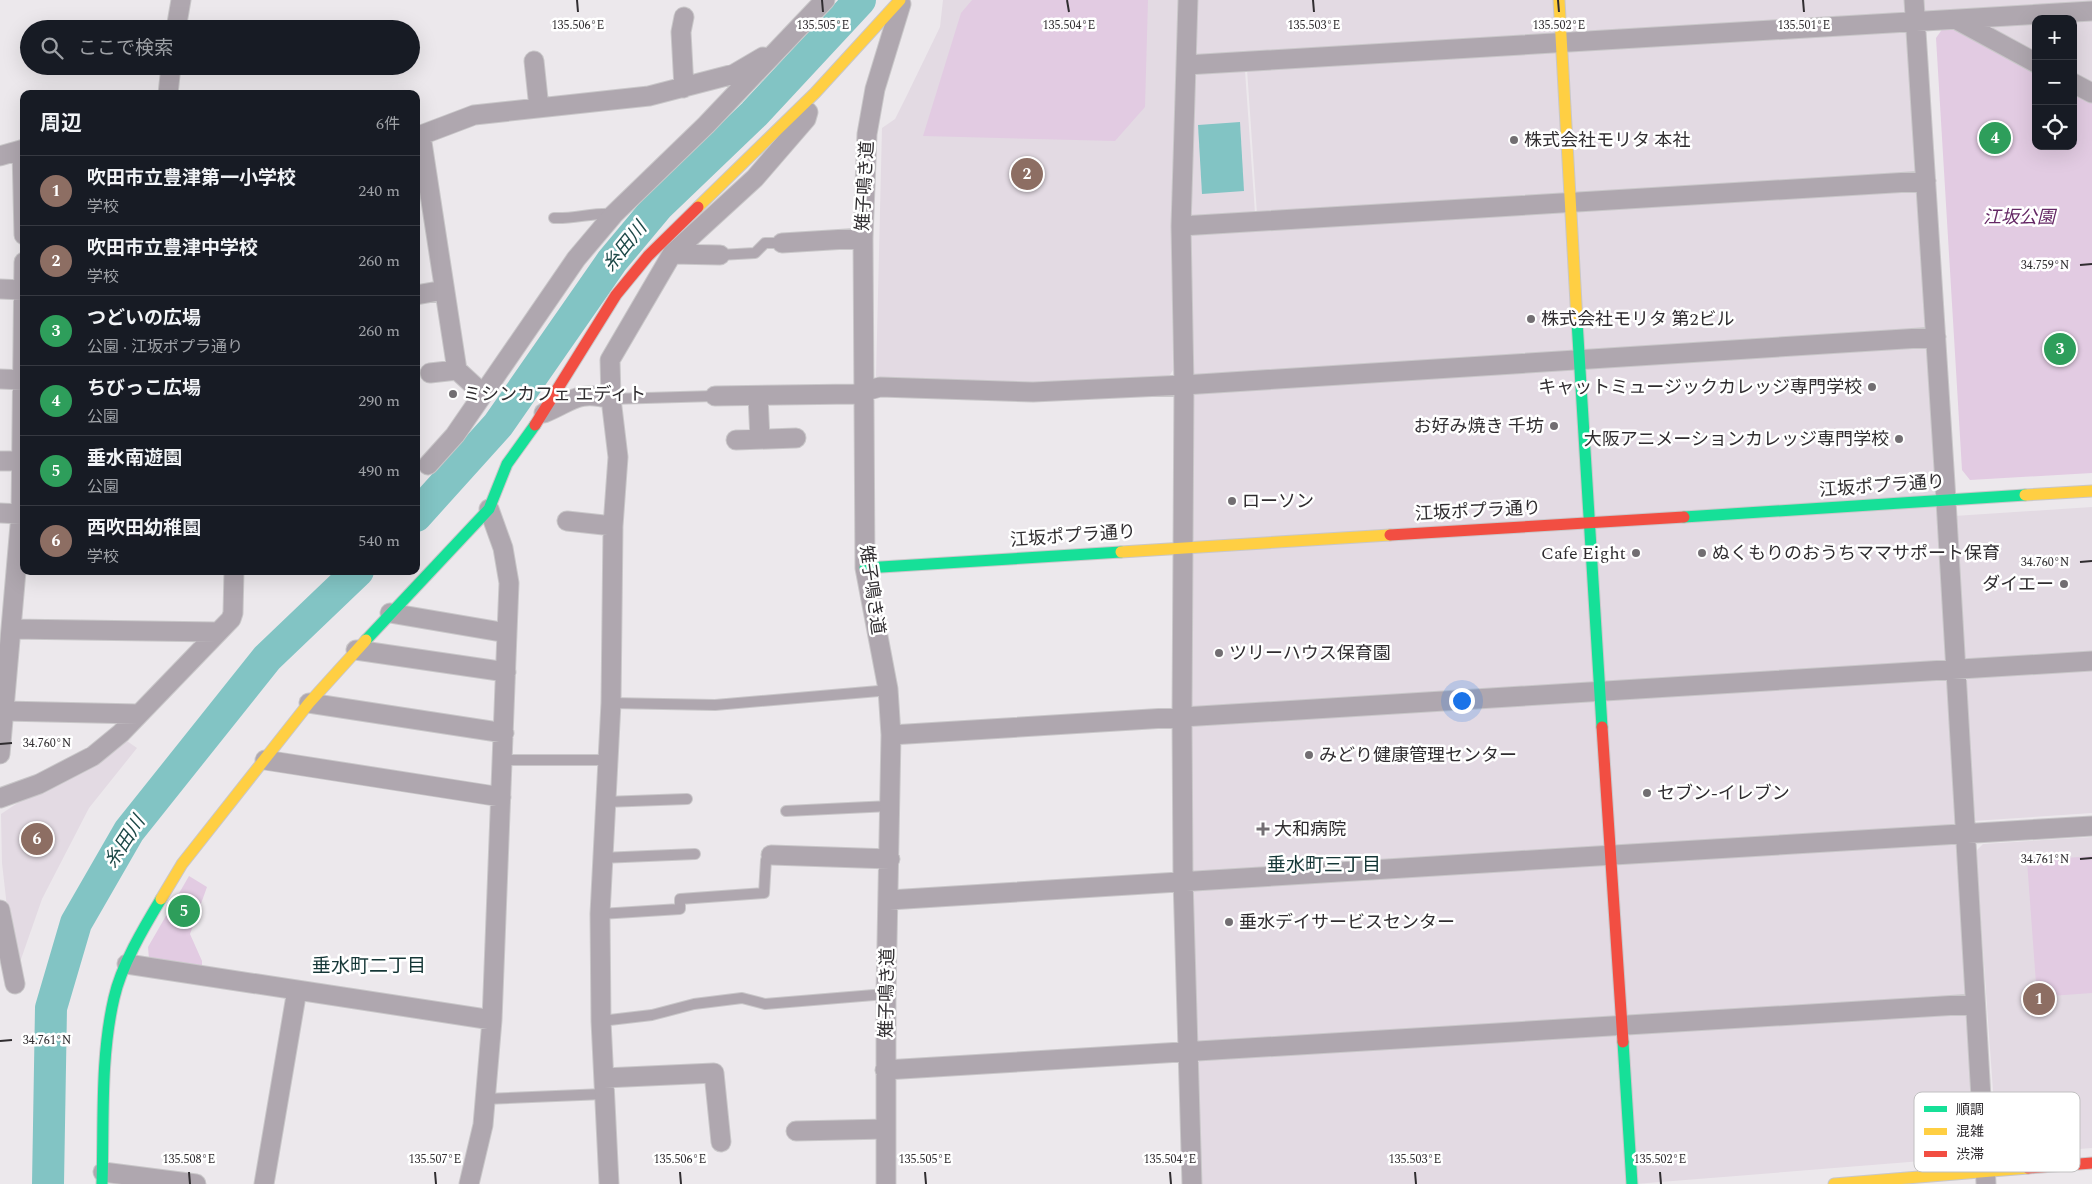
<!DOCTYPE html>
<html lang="ja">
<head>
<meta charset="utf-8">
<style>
	:root { --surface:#171b24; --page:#20242c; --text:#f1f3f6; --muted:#9ea1a6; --line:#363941; --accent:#0b8043 }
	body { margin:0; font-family:Spectral,"Noto Sans JP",serif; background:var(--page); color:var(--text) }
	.controls { position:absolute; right:15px; top:15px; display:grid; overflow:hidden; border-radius:10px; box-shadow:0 5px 20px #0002 }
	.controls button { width:45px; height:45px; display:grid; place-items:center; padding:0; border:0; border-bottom:1px solid var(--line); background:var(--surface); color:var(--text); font:25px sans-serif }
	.you { position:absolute; left:1461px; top:700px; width:18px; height:18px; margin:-12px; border:4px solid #fff; border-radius:50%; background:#1a73e8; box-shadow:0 0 0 8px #1a73e833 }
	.badge { display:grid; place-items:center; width:32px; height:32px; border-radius:50%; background:var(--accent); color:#fff; font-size:16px; font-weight:700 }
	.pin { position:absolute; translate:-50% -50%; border:2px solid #fff; box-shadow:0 1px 5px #0006 }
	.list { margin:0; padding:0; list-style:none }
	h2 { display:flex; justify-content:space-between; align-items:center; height:65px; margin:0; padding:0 20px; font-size:21px }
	h2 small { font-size:16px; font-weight:400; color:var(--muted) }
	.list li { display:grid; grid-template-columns:32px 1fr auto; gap:15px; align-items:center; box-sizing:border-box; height:70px; padding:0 20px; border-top:1px solid var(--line) }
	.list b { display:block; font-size:19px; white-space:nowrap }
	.list p { margin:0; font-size:16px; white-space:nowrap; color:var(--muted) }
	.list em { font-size:16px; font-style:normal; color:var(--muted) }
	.icon { flex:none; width:28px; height:28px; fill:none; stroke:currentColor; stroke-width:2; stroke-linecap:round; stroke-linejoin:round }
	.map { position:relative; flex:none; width:2092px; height:1184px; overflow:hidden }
	.search { position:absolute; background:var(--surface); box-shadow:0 5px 20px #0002; left:20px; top:20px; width:400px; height:55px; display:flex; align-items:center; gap:12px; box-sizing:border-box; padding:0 18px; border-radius:28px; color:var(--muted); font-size:19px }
	.panel { position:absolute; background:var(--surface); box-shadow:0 5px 20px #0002; left:20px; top:90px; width:400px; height:485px; border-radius:10px }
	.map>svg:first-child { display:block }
	.built { fill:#e3dae3 }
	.green { fill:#e2cbe2 }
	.water { fill:#82c4c4 }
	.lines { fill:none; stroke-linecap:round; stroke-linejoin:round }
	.river { stroke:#82c4c4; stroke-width:32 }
	.lane-casing { stroke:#c9c7c9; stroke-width:12 }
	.street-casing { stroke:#c9c7c9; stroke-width:21 }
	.fast-casing { stroke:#c9c7c9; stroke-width:13 }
	.slow-casing { stroke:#c9c7c9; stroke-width:13 }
	.jam-casing { stroke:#c9c7c9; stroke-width:13 }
	.lane { stroke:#afa7af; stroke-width:10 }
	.street { stroke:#afa7af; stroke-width:19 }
	.fast { stroke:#16e098; stroke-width:11 }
	.slow { stroke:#ffcf43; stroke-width:11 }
	.jam { stroke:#f24e42; stroke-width:11 }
	.ticks { fill:none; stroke:#302d30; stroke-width:2 }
	.poi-dot { fill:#726e72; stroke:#fff; stroke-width:2 }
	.labels { text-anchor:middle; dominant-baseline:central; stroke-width:5; stroke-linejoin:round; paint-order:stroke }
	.poi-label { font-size:18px; fill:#302d30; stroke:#fff; text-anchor:start }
	.street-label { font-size:18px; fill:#302d30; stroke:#fff }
	.park-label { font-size:18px; font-style:italic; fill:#652865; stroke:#fff }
	.water-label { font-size:19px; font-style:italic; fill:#1d4948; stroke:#fff }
	.neighbourhood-label { font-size:19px; fill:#153737; stroke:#fff }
	.key { fill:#fff; stroke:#c1c0c1; stroke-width:1 }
	.key-label { font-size:14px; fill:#302d30 }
	.ticks-label { font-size:12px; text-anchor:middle; fill:#302d30; stroke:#fff; stroke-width:5; stroke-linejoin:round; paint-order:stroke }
</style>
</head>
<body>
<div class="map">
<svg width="2092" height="1184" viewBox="0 0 2092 1184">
	<rect width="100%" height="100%" fill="#ece8ec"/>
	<path class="built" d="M 943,0 L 1179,0 L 1171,220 L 1173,370 L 1168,378 L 1035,382 L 876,377 L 882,128 L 895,119 L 908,93 L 940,27 Z
		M 1193,0 L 2092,0 L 2092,84 L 2073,74 L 2073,19 L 2036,19 L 2036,54 L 1906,14 L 1939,517 L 2092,507 L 2092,813 L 1958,822 L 1978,1149 L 1972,1157 L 1635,1184 L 1200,1184 L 1192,1035 L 1192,569 L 1187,221 L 1257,214 L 1247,69 L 1190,72 Z
		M 1245,71 L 1255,213 L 1196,218 L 1187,211 L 1191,81 L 1198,74 Z
		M 124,739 L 137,748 L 89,808 L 42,899 L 20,962 L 13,960 L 2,863 L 1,814 L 31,794 L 66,780 L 106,757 Z
		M 2092,837 L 2092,1148 L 2004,1155 L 1997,1147 L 1976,851 L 1983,844 Z"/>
	<path class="green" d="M 972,0 L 1148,0 L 1145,107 L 1115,141 L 923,136 L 961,13 Z
		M 1956,27 L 2036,72 L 2036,146 L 2073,146 L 2073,93 L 2092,103 L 2092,473 L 1970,480 L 1962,470 L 1936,38 L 1943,28 Z
		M 2092,856 L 2092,993 L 2037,997 L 2027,861 Z
		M 189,876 L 207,887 L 190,934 L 202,961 L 202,969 L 149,959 L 148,947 Z"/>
	<path class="water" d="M 1240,122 L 1244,191 L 1202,194 L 1198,125 Z"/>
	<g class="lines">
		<path class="river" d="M 416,516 L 498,425 L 612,261 L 658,206 L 754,114 L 860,0
			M 48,1184 L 51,1008 L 76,923 L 129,831 L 267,658 L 358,571"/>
		<defs>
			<path id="lane" d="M 554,218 C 575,219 594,212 614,214
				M 720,255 L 755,253 L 765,243 L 782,243
				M 611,399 L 715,396
				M 611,703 L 715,705 L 879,691
				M 503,760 L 607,760
				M 604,802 L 687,799
				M 786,811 L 890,806
				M 601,858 L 695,854
				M 600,914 L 680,909 L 680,899 L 764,893 L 766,860 L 771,855
				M 601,1021 L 652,1015 L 694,1004 L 742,998 L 765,1004 L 886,994
				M 485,1099 L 604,1094"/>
			<path id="street" d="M 1188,0 L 1181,226 L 1184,385 L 1182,717 L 1183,879 L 1192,1184
				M 1914,0 L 1945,484 L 1986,1183
				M 684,17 L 681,32 L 684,88
				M 1957,20 L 2036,63
				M 176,29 L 181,0
				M 534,61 L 539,108
				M 1186,65 L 2092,11
				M 2073,83 L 2092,93
				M 168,94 L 171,66
				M 421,136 L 457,370 L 483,394
				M 416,137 L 474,115 L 649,96 L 734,74 L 763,57
				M 22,150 L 24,235
				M 0,156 L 24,149
				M 1181,226 L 1926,181
				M 782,243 L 863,238
				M 672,254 L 720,255
				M 0,289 L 23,290
				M 416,295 L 444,290
				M 430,373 L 457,370
				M 0,379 L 24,380
				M 715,396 L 855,394 L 880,387 L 1033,392 L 1184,385 L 1936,337
				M 758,396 L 760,439
				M 544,413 C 573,401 577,390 611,399
				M 736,440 L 796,438
				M 0,461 L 24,461
				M 428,465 L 455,435 L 576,259 L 614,214 L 706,125 L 825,0
				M 0,513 L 21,514
				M 567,521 L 613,526
				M 390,613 L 507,633
				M 12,629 L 217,632
				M 356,650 L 506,672
				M 309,703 L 504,733
				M 4,711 L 138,714
				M 891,735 L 2092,661
				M 0,754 L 21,514 L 24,262
				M 265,760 L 501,797
				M 0,798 L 39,784 L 93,756 L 121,733 L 231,619 L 233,613 L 234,571
				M 771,855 L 890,859
				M 889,900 C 1290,872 1691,852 2092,826
				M 0,910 L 15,984
				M 127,964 L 492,1020
				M 885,1070 L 1975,1004
				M 604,1078 L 714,1073 L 721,1142
				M 796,1131 L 886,1129
				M 103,1172 L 196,1184
				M 264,1184 L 297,990
				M 469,1184 L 483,1125 L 492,1020 L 507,633 L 509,583 L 503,548 L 489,509
				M 609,1184 L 601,1021 L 600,914 L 611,703 L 613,526 L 618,457 L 611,399 L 610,360 L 672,254 L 755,178 L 806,119 L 808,112
				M 886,1184 L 886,994 L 891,735 L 888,689 L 865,568 L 863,238 L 867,134 L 875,89 L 901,4"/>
			<path id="fast" d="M 1577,321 L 1602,727
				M 1684,517 L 2025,495
				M 865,568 L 1121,552
				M 366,640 L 489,509 L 507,464 L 535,425
				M 1623,1042 L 1632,1184
				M 102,1184 C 104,1123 100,1058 114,998 C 121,966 144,927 161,899"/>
			<path id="slow" d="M 1559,0 L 1577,321
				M 698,207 L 815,93 L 900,0
				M 2025,495 L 2092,491
				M 1121,552 L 1390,535
				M 161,899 L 182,864 L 309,703 L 366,640
				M 1834,1184 L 2028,1168"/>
			<path id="jam" d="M 535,425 L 616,295 L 648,256 L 698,207
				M 1390,535 L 1684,517
				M 1602,727 L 1623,1042
				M 2028,1168 L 2092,1163"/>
		</defs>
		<use href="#lane" class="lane-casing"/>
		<use href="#street" class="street-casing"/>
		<use href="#fast" class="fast-casing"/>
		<use href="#slow" class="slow-casing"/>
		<use href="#jam" class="jam-casing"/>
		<use href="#lane" class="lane"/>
		<use href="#street" class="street"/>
		<use href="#fast" class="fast"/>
		<use href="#slow" class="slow"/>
		<use href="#jam" class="jam"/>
	</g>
	<path class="ticks" d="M 577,0 L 578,12M 822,0 L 823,12M 1067,0 L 1069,12M 1313,0 L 1314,12M 1558,0 L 1559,12M 1803,0 L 1804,12M 2080,265 L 2092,264M 2080,562 L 2092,561M 0,744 L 12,743M 2080,859 L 2092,858M 0,1041 L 12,1040M 189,1172 L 190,1184M 435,1172 L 436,1184M 680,1172 L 681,1184M 925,1172 L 926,1184M 1170,1172 L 1171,1184M 1415,1172 L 1416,1184M 1660,1172 L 1661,1184"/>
	<g class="poi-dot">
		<circle cx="1514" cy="140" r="5"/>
		<circle cx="1531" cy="319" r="5"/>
		<circle cx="1872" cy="387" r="5"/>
		<circle cx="453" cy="394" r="5"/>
		<circle cx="1554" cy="426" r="5"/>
		<circle cx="1899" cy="439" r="5"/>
		<circle cx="1232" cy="501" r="5"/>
		<circle cx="1636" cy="553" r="5"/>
		<circle cx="1702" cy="553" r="5"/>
		<circle cx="2064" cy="584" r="5"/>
		<circle cx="1219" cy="653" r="5"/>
		<circle cx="1309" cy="755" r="5"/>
		<circle cx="1647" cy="793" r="5"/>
		<path d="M1260.5 821.5h5v5h5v5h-5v5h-5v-5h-5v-5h5z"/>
		<circle cx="1229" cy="922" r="5"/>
	</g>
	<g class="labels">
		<g class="poi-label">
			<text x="1524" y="140">株式会社モリタ 本社</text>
			<text x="1541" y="319">株式会社モリタ 第2ビル</text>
			<text x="1862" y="387" text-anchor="end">キャットミュージックカレッジ専門学校</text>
			<text x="463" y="394">ミシンカフェ エディト</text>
			<text x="1544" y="426" text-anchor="end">お好み焼き 千坊</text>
			<text x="1889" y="439" text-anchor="end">大阪アニメーションカレッジ専門学校</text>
			<text x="1242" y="501">ローソン</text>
			<text x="1626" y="553" text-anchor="end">Cafe Eight</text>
			<text x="1712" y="553">ぬくもりのおうちママサポート保育</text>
			<text x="2054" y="584" text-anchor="end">ダイエー</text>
			<text x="1229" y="653">ツリーハウス保育園</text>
			<text x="1319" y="755">みどり健康管理センター</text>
			<text x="1657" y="793">セブン-イレブン</text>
			<text x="1274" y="829">大和病院</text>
			<text x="1239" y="922">垂水デイサービスセンター</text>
		</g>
		<g class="street-label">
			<text transform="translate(865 186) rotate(-87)">雉子鳴き道</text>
			<text transform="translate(1882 486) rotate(-4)">江坂ポプラ通り</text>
			<text transform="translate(1478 511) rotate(-3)">江坂ポプラ通り</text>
			<text transform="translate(1073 536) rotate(-4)">江坂ポプラ通り</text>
			<text transform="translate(872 590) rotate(82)">雉子鳴き道</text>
			<text transform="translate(887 993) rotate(-89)">雉子鳴き道</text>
		</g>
		<g class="park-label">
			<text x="2019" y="217">江坂公園</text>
		</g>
		<g class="water-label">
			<text transform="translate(625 247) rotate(-51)">糸田川</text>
			<text transform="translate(125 842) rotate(-57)">糸田川</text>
		</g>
		<g class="neighbourhood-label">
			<text x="1324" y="865">垂水町三丁目</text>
			<text x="369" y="966">垂水町二丁目</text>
		</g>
	</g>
	<rect x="1914" y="1092" width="166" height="80" rx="8" class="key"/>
	<rect x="1924" y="1106" width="23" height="6" fill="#16e098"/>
	<rect x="1924" y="1128" width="23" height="7" fill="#ffcf43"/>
	<rect x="1924" y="1151" width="23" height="6" fill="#f24e42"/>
	<g class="key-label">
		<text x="1956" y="1114">順調</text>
		<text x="1956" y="1136">混雑</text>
		<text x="1956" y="1159">渋滞</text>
	</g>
	<g class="ticks-label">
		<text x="578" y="29">135.506°E</text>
		<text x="823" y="29">135.505°E</text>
		<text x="1069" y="29">135.504°E</text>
		<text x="1314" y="29">135.503°E</text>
		<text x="1559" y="29">135.502°E</text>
		<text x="1804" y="29">135.501°E</text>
		<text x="2045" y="269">34.759°N</text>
		<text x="2045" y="566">34.760°N</text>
		<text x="47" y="747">34.760°N</text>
		<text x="2045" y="863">34.761°N</text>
		<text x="47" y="1044">34.761°N</text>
		<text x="189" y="1163">135.508°E</text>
		<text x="435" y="1163">135.507°E</text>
		<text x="680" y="1163">135.506°E</text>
		<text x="925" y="1163">135.505°E</text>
		<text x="1170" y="1163">135.504°E</text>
		<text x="1415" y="1163">135.503°E</text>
		<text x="1660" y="1163">135.502°E</text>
	</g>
</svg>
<div class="controls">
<button>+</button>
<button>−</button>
<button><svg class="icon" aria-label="locate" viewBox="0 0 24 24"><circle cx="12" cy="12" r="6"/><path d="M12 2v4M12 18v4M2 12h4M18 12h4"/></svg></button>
</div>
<div class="you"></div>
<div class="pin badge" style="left:2039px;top:999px;background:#8d6e63">1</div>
<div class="pin badge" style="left:1027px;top:174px;background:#8d6e63">2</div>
<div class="pin badge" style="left:2060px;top:349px;background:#2e9e5b">3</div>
<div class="pin badge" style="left:1995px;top:138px;background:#2e9e5b">4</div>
<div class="pin badge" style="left:184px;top:911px;background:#2e9e5b">5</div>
<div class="pin badge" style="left:37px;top:839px;background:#8d6e63">6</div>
<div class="search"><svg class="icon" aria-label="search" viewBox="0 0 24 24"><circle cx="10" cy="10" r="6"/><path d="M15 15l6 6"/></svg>ここで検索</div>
<section class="panel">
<h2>周辺<small>6件</small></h2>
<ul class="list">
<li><span class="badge" style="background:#8d6e63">1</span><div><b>吹田市立豊津第一小学校</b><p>学校</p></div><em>240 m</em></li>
<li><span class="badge" style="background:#8d6e63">2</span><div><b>吹田市立豊津中学校</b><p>学校</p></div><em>260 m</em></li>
<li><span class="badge" style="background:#2e9e5b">3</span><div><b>つどいの広場</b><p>公園 · 江坂ポプラ通り</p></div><em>260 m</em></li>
<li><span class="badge" style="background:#2e9e5b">4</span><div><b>ちびっこ広場</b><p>公園</p></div><em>290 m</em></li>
<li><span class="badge" style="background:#2e9e5b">5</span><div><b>垂水南遊園</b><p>公園</p></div><em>490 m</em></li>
<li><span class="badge" style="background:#8d6e63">6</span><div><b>西吹田幼稚園</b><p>学校</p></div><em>540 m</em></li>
</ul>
</section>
</div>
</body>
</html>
